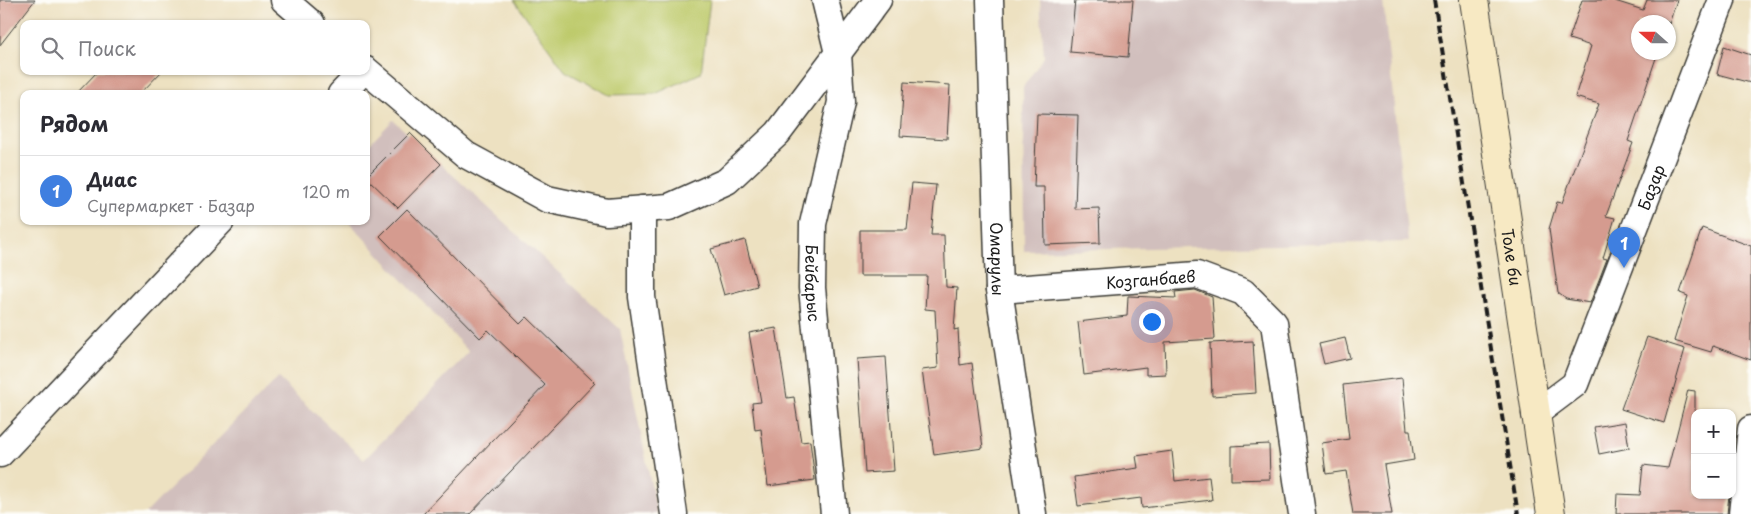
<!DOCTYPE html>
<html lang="ru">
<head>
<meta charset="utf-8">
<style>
	:root { --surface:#fff; --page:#f2f2f3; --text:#2b2b33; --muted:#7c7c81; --line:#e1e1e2; --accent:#0b8043 }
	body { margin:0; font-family:"Playpen Sans",sans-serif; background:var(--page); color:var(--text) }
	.controls { position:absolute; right:15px; bottom:15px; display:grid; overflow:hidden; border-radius:10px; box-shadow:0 1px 4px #0004 }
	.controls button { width:45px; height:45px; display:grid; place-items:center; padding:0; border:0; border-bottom:1px solid var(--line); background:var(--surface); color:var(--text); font:25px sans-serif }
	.compass { position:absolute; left:1631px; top:15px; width:45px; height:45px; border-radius:50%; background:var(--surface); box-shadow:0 1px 4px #0004; rotate:291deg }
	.you { position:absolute; left:1151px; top:321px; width:18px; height:18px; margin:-12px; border:4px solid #fff; border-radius:50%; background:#1a73e8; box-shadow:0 0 0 8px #1a73e833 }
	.badge { display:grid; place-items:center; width:32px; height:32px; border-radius:50%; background:var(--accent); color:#fff; font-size:16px; font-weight:700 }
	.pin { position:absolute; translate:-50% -41px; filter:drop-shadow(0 1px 2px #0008) }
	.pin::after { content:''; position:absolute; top:26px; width:18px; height:15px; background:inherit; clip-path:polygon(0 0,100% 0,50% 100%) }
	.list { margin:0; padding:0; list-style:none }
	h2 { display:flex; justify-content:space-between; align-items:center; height:65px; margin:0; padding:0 20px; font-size:21px }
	h2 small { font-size:16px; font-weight:400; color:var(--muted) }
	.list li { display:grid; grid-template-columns:32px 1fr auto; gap:15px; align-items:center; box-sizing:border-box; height:70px; padding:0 20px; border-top:1px solid var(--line) }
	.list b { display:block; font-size:19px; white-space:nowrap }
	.list p { margin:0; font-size:16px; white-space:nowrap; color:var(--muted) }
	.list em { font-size:16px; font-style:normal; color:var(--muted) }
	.icon { flex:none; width:28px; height:28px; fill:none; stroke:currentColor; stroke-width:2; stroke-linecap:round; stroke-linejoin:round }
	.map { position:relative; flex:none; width:1751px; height:514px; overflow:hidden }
	.search { position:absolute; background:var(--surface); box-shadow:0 1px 4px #0004; left:20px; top:20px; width:350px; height:55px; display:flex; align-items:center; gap:12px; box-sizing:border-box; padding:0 18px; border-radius:10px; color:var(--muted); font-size:19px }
	.panel { position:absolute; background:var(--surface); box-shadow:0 1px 4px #0004; left:20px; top:90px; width:350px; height:135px; border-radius:10px }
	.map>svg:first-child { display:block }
	.industrial { fill:#d1bfbd }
	.green { fill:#beca6c; stroke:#6d7344 }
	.building { fill:#d59b8f }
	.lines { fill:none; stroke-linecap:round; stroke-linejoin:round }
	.street-casing { stroke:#3b3a35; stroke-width:29 }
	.secondary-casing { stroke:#3b3a35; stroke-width:30 }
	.street { stroke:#fff; stroke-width:26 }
	.secondary { stroke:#f7e9c3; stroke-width:28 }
	.rail { stroke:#1c1c1c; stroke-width:4; stroke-dasharray:8 4; stroke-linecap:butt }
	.labels { text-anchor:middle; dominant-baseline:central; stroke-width:4; stroke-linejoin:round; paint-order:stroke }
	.street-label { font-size:16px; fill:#1c1c1c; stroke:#fdfcf7 }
</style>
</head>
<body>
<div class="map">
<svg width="1751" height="514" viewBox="0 0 1751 514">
	<rect width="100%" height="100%" fill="#fdfcf7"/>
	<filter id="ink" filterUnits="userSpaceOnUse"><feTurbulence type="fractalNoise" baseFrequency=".02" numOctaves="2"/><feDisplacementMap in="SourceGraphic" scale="10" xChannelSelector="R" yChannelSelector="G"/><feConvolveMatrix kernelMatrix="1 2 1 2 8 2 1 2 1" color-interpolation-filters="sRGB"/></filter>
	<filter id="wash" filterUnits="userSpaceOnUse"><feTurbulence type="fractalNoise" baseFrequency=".0096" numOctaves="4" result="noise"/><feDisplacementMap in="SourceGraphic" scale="20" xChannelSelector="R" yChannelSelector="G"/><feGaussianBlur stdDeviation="1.12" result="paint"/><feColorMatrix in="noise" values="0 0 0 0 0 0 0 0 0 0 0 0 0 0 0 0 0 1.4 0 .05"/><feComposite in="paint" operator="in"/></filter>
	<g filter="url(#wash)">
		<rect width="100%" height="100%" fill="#ede1c1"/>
		<path class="industrial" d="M 1040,0 L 1383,0 L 1408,242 L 1024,251 L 1023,87 L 1044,57 Z
			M 393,120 L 620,329 L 657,514 L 145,514 L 278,378 L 364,460 L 469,352 L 348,221 L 366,221 L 366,148 Z"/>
		<path class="green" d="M 514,0 L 710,0 L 701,73 L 655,94 L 609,95 L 565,71 Z"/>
		<g id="blocks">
			<path class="building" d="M 0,0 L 35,0 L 0,45 Z
				M 1075,0 L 1133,0 L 1128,57 L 1070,52 Z
				M 1582,0 L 1612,0 L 1643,10 L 1647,0 L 1677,0 L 1668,27 L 1668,22 L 1638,22 L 1638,52 L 1658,52 L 1628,141 L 1633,143 L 1606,216 L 1615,218 L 1603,258 L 1607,259 L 1590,303 L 1566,299 L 1558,293 L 1549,229 L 1557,202 L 1562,203 L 1599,104 L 1575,97 L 1591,46 L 1569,39 Z
				M 1724,46 L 1751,55 L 1751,83 L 1717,74 Z
				M 98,71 L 162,71 L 140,94 L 76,94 Z
				M 904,82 L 950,85 L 947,139 L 900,136 Z
				M 1037,114 L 1078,115 L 1075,209 L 1099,208 L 1100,243 L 1045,245 L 1044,187 L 1034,187 Z
				M 410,133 L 441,164 L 398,208 L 366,177 Z
				M 912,183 L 936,185 L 931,235 L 944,235 L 946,287 L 957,288 L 954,330 L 958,329 L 960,365 L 972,363 L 983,448 L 934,455 L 922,370 L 938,368 L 935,310 L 925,309 L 927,276 L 860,276 L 860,230 L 907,230 Z
				M 407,209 L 520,324 L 527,317 L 595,383 L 470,514 L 423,514 L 545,385 L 488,330 L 480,338 L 380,236 Z
				M 1702,228 L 1751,246 L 1751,360 L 1713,346 L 1711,352 L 1674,341 L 1688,296 L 1680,293 Z
				M 745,240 L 757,286 L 724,295 L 711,249 Z
				M 1195,290 L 1212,297 L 1215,339 L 1165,342 L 1166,374 L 1146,375 L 1146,367 L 1084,375 L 1078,322 L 1127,316 L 1128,296 L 1176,298 L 1175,292 Z
				M 776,328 L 787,398 L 794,397 L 801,442 L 810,441 L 815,480 L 768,486 L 761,429 L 755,430 L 752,403 L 761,402 L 749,333 Z
				M 1647,337 L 1685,349 L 1664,423 L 1621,409 Z
				M 1345,338 L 1350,358 L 1324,364 L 1319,344 Z
				M 1253,341 L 1256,393 L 1212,396 L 1210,343 Z
				M 886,357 L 894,471 L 865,473 L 857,359 Z
				M 1402,378 L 1407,430 L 1410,430 L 1414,460 L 1384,465 L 1392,514 L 1353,514 L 1346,471 L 1326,474 L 1322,443 L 1349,439 L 1343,385 Z
				M 1688,390 L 1695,391 L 1695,495 L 1729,495 L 1727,514 L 1616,514 L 1617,494 L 1640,495 L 1643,465 L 1668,468 Z
				M 1625,422 L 1629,448 L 1599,454 L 1594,427 Z
				M 1269,444 L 1270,479 L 1231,480 L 1231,446 Z
				M 1172,451 L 1175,481 L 1209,477 L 1212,500 L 1142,508 L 1141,498 L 1078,506 L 1074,477 L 1138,468 L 1136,456 Z"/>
		</g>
	</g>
	<g filter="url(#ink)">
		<use href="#blocks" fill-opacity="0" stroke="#3b3a35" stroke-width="1"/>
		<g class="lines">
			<defs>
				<g id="street">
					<path d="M 284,0 L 312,24"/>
					<path id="s1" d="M 825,0 L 838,53 L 841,102 L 813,224 L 812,288 L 834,514"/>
					<path id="s2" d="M 990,0 L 999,290 L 1033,514"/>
					<path d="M 366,70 L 466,155 L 547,199 L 607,212 L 669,207 L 727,181 L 778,133 L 878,0"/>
					<path d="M 341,94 L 363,71"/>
					<path d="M 642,209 L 642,297 L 674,514"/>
					<path id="s3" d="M 999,290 L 1197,275 L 1243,292 L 1274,323 L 1302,514"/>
					<path id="s4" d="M 1535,414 L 1575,384 L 1722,0"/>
					<path d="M 0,454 L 221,221"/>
					<path d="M 1742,514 L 1751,429"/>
				</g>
				<g id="secondary">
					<path id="s5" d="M 1474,0 L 1551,514"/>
				</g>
			</defs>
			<use href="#street" class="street-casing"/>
			<use href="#secondary" class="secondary-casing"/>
			<use href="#street" class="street"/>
			<use href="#secondary" class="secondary"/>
			<path class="rail" d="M 1434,0 L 1518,514"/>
		</g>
	</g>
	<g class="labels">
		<g class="street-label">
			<text stroke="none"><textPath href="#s4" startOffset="261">Базар</textPath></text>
			<text stroke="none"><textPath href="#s5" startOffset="260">Толе би</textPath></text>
			<text stroke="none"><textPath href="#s2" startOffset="259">Омарулы</textPath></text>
			<text stroke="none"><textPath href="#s3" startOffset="152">Козганбаев</textPath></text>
			<text stroke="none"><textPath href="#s1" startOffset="288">Бейбарыс</textPath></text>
		</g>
	</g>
</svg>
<div class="controls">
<button>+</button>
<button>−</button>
</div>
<svg class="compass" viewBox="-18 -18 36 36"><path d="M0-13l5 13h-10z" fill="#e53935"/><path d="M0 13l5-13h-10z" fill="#7c7c81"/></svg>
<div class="you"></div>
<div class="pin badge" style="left:1624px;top:268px;background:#3f7fe0">1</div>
<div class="search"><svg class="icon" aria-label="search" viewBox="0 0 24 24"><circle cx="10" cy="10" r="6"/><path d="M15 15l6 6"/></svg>Поиск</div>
<section class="panel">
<h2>Рядом<small></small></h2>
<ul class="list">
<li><span class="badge" style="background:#3f7fe0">1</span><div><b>Диас</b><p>Супермаркет · Базар</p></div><em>120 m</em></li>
</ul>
</section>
</div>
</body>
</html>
